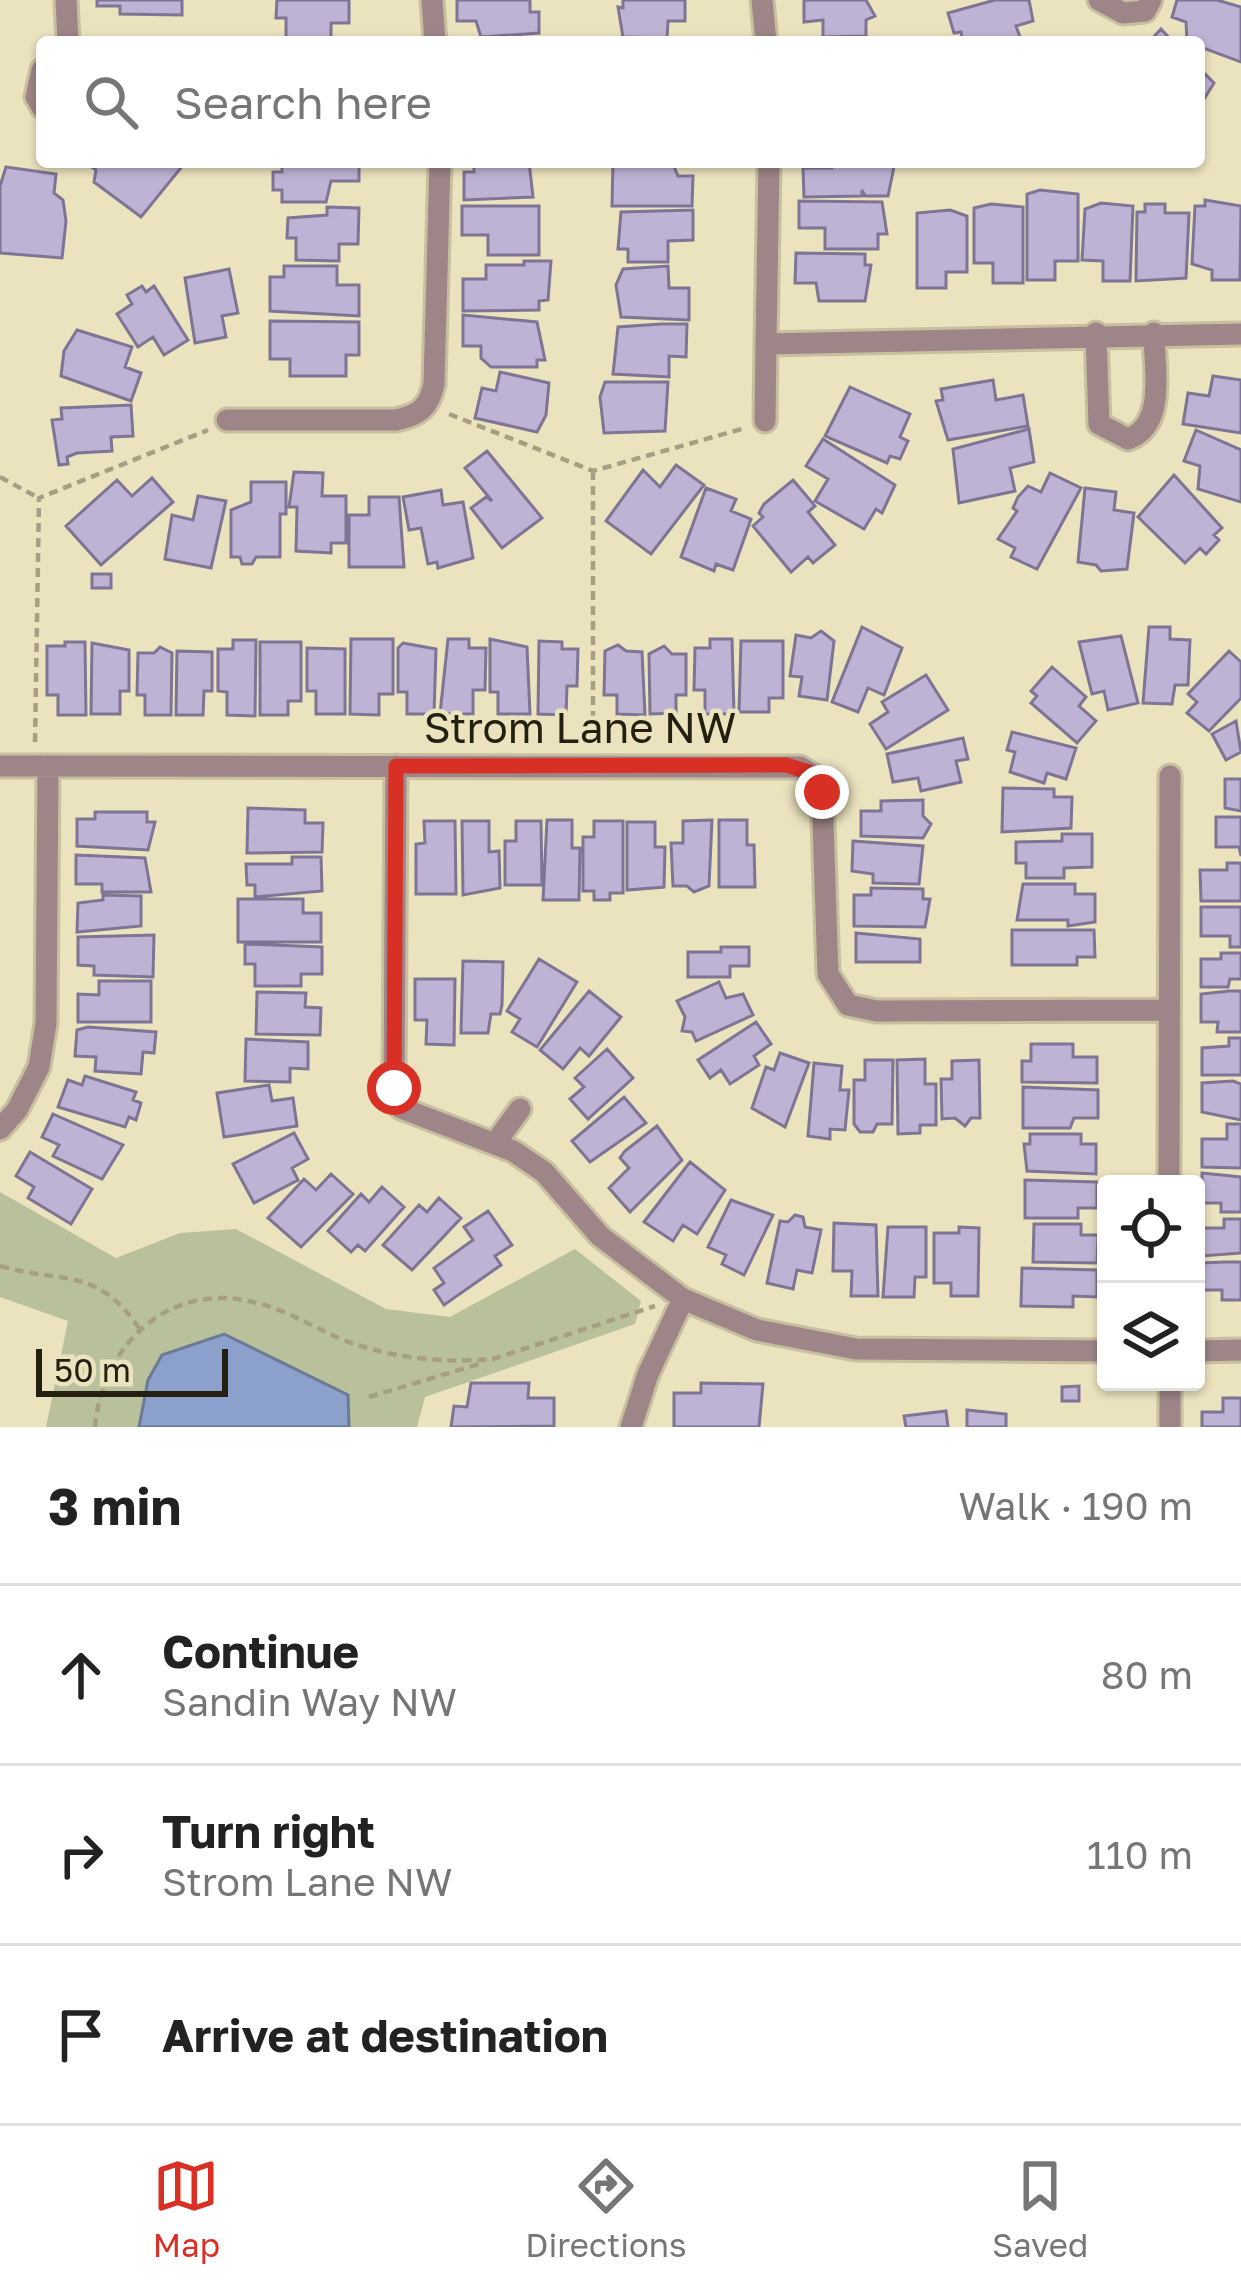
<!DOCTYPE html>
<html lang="en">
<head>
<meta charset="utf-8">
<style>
	:root { --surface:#fff; --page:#f2f2f2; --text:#222; --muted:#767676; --line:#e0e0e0; --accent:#d93025 }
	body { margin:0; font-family:"Golos Text",sans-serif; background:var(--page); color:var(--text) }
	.controls { position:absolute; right:36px; bottom:36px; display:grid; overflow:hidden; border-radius:12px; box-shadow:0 3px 9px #0004 }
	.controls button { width:108px; height:108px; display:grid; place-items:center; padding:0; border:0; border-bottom:3px solid var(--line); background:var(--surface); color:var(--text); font:60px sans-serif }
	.scale { position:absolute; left:36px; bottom:30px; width:192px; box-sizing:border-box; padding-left:12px; border:6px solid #232012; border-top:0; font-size:33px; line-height:42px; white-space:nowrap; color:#232012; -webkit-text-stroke:9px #ebe2be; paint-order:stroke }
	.stop { position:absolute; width:36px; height:36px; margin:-27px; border:9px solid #d93025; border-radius:50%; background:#fff }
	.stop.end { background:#d93025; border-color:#fff; box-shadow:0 3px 12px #0008 }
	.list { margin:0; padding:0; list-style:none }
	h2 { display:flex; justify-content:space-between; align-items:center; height:156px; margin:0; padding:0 48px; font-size:51px }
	h2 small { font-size:39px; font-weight:400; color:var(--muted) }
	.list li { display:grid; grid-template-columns:78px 1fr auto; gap:36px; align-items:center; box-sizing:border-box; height:180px; padding:0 48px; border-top:3px solid var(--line) }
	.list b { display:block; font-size:45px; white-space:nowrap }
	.list p { margin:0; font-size:39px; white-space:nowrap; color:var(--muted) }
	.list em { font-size:39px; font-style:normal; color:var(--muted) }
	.icon { flex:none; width:66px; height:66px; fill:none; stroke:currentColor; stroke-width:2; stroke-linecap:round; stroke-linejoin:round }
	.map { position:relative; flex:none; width:1241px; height:1427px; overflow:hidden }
	.search { position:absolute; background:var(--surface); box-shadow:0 3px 9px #0004; left:36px; right:36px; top:36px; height:132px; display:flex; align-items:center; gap:30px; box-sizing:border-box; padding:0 42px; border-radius:12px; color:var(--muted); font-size:45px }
	.sheet { height:696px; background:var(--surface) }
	nav { display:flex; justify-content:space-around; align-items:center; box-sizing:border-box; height:168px; border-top:3px solid var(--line); background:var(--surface); font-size:33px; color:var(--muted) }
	nav a { display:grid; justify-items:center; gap:6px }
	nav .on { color:var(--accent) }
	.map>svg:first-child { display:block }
	.green { fill:#b9c19c }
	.water { fill:#8ba1cb; stroke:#6c7a94; stroke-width:3 }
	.building { fill:#beb3d5; stroke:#7e7493; stroke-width:3 }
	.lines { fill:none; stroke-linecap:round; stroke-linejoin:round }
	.street-casing { stroke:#c7bf9f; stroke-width:27 }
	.path { stroke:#a69f82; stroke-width:4.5; stroke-dasharray:9 6; stroke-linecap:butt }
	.street { stroke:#9e8587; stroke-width:21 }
	.route { stroke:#d93025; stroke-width:15 }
	.labels { text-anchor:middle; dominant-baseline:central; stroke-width:9; stroke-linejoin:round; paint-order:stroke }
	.street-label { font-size:42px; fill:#232012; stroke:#ebe2be }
</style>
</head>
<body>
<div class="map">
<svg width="1241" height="1427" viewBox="0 0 1241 1427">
	<rect width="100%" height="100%" fill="#ebe2be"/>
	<path class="green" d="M 0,1192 L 116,1258 L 180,1233 L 236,1229 L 386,1309 L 450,1317 L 575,1249 L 641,1301 L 635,1324 L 425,1397 L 417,1427 L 46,1427 L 68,1321 L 0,1297 Z"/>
	<path class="water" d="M 224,1334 L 348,1395 L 349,1427 L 139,1427 L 148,1380 L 162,1355 Z"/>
	<path class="building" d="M 97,0 L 182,0 L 182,15 L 120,14 L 120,6 L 97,6 Z
		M 277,0 L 349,0 L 349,23 L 331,23 L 331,39 L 286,39 L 286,18 L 276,18 Z
		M 457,0 L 530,0 L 530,12 L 539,12 L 539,33 L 481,37 L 476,21 L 457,21 Z
		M 623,0 L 685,0 L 685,21 L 668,21 L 667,38 L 623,37 L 618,7 L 623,8 Z
		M 804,0 L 866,0 L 875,16 L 866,20 L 866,36 L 823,37 L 823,20 L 804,22 Z
		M 995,0 L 1029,0 L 1033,21 L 1016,26 L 1020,37 L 1012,42 L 963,42 L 961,32 L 954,33 L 948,13 Z
		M 1177,0 L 1217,0 L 1241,7 L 1241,62 L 1187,42 L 1186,22 L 1172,17 Z
		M 1161,29 L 1173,42 L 1149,42 Z
		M 136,39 L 198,39 L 198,42 L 136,42 Z
		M 1199,68 L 1214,83 L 1199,107 Z
		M 84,162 L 183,162 L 184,164 L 141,217 L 94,182 L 96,170 Z
		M 282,162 L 359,162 L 359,181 L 331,181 L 326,202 L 282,202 L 282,190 L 273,190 L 273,172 L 282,172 Z
		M 474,162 L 529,162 L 533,197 L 464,200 L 464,172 L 474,172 Z
		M 613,162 L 672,162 L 678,176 L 693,176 L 692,206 L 612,206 Z
		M 832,162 L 895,162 L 888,196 L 865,196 L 862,190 L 862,196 L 804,197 L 803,168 L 832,168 Z
		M 6,167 L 56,174 L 54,193 L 63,200 L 66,221 L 62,258 L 0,253 L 0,186 Z
		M 1040,190 L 1078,194 L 1078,261 L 1055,261 L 1055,280 L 1027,280 L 1027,194 Z
		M 1205,200 L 1241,206 L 1240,280 L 1212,280 L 1212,270 L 1192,264 L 1195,206 L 1205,206 Z
		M 799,201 L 882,202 L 887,234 L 878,234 L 878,249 L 825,249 L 825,228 L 799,228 Z
		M 1101,203 L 1133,206 L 1130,281 L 1103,281 L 1103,261 L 1082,260 L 1085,209 Z
		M 991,204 L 1023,207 L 1023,283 L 993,283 L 993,263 L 974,263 L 974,208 Z
		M 1145,204 L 1165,204 L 1165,213 L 1189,213 L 1186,278 L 1136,281 L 1137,212 L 1145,212 Z
		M 462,206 L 539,206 L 539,255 L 488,255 L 488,235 L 462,235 Z
		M 327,207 L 359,208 L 358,244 L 339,244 L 339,261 L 296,260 L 296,238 L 287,238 L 288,218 L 327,215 Z
		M 693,210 L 693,240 L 668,241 L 668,262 L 628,262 L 628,249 L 618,249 L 621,212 Z
		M 950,210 L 967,216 L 967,272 L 946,272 L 946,288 L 917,288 L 917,213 Z
		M 796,253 L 865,254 L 865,265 L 871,265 L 865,301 L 819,301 L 816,283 L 795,283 Z
		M 524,261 L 551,261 L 548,300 L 539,301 L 539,310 L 463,311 L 463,279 L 486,279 L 486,265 L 524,265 Z
		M 284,266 L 337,266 L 337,285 L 359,285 L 359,316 L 270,311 L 270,277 L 284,277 Z
		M 668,266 L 669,288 L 689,288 L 689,320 L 621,317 L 616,285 L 623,269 Z
		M 229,269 L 238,313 L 222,316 L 226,337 L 195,343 L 185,278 Z
		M 142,286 L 146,292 L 154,286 L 188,340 L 164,355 L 153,337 L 138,347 L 117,314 L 132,304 L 127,295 Z
		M 463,315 L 537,322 L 545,360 L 537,360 L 537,367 L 491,367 L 481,358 L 481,346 L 463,346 Z
		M 270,321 L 359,322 L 359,355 L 346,355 L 346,376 L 290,376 L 290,359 L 270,359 Z
		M 661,324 L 687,324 L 686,357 L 669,356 L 669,377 L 613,374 L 618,327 Z
		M 77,330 L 132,347 L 125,367 L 141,373 L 131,401 L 61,376 L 64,351 Z
		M 500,372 L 549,383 L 546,415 L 537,432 L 475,418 L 482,388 L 496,391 Z
		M 1213,376 L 1241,380 L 1241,433 L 1183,424 L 1188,393 L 1209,396 Z
		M 993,380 L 996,400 L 1023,395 L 1028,426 L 948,440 L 936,401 L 943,400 L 941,389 Z
		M 605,382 L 668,382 L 665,431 L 604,433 L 600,397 Z
		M 850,387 L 910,414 L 900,437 L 908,441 L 900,459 L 890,456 L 887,463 L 825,436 Z
		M 131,405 L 133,436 L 111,437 L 112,451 L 77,453 L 67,457 L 68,464 L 59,465 L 52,420 L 62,419 L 61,408 Z
		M 1029,429 L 1034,462 L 1010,468 L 1015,491 L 959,503 L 953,449 Z
		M 1196,430 L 1241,450 L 1241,502 L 1198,489 L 1200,466 L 1184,461 Z
		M 823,439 L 895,485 L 882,513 L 876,509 L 864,529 L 815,501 L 828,479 L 806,466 Z
		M 487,451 L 542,518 L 502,548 L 471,508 L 486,497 L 492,501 L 465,468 Z
		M 676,465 L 704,485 L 651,554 L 606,521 L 643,470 L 660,487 Z
		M 294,472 L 323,473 L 322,496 L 346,496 L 346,543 L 331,543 L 331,553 L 296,551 L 297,507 L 289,507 Z
		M 1050,473 L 1081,488 L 1037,569 L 1011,557 L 1015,548 L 998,539 L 1017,511 L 1013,508 L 1018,497 L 1028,486 L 1041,492 Z
		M 1174,475 L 1222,528 L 1214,535 L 1219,540 L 1206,554 L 1200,548 L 1185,563 L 1138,517 Z
		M 152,478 L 173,502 L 101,565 L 66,526 L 117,480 L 132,496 Z
		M 793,480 L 815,506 L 808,512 L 835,545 L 813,563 L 808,557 L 791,572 L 753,526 L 763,517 L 759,513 L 764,504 Z
		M 251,482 L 286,482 L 286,514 L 280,514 L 280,557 L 256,557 L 252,564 L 242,564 L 240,557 L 231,557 L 231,510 L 251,502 Z
		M 706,488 L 736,499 L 731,511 L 751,519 L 733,570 L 716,564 L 714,571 L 681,557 Z
		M 1085,488 L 1116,492 L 1114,510 L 1134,513 L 1127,569 L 1101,571 L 1096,565 L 1078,562 Z
		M 441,490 L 443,505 L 463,502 L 473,558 L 438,568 L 437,562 L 428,564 L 421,528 L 409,530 L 403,497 Z
		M 198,496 L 226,501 L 211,568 L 165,559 L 172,515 L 193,520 Z
		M 369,497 L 399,497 L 404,567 L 349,567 L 349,515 L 369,515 Z
		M 92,574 L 111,574 L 111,588 L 92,588 Z
		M 862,627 L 902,648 L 884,695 L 868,688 L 858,712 L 832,702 Z
		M 1149,627 L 1170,627 L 1170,639 L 1190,640 L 1188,685 L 1175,685 L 1172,704 L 1143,703 Z
		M 821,631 L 834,641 L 827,700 L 799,696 L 802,677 L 790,676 L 796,635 L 811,638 Z
		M 1121,636 L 1138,703 L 1108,710 L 1104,691 L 1092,694 L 1079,642 Z
		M 351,639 L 393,639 L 393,694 L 379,694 L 379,715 L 350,714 Z
		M 448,639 L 469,639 L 469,648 L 486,648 L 485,690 L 473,690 L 473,714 L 440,714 Z
		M 490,639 L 527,647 L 530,714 L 498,714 L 498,692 L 490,692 Z
		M 710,639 L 732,639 L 734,714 L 705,714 L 705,690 L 694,690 L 695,648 L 710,648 Z
		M 233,640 L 256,640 L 255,716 L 227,715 L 227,692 L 218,691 L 218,649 L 233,649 Z
		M 539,641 L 562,642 L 562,649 L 578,649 L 577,686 L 567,686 L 566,715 L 538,714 Z
		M 741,641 L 783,641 L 783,698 L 769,698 L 769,712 L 739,712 Z
		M 65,642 L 85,642 L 86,715 L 58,715 L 58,695 L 47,695 L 47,646 L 65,646 Z
		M 260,642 L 301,642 L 301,701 L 288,701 L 288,715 L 260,715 Z
		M 92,643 L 129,650 L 129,691 L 120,691 L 120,714 L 91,714 Z
		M 403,643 L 436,649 L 434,714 L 407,714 L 407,692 L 398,692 L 398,648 Z
		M 618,645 L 626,651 L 642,652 L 645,715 L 617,714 L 617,695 L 604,695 L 605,651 Z
		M 664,646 L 672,654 L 686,654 L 686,695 L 676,695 L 676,713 L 650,714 L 649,654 Z
		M 160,647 L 172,653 L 171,715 L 145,715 L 145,695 L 137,695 L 138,653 L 154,653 Z
		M 307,648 L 345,649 L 345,714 L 316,714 L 316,691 L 307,691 Z
		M 177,651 L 212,652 L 212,691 L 204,691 L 203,715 L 176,715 Z
		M 1229,651 L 1241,662 L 1241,698 L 1209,731 L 1187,713 L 1197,702 L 1188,694 Z
		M 1052,667 L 1086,697 L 1079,706 L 1096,721 L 1077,743 L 1031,703 L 1037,696 L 1031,691 Z
		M 926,675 L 948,710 L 886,749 L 870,724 L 888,712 L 882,702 Z
		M 1236,721 L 1241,752 L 1226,760 L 1212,734 Z
		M 1012,732 L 1076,748 L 1066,779 L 1047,773 L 1044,783 L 1010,772 L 1015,752 L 1007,750 Z
		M 963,738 L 968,759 L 956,761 L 961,782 L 921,791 L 918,778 L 893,782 L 887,754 Z
		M 1225,779 L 1241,779 L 1241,811 L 1225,808 Z
		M 1003,788 L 1054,789 L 1054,797 L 1072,797 L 1071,828 L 1002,832 Z
		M 923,800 L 923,816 L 931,824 L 923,838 L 861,836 L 861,811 L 881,811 L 881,801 Z
		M 248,808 L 305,810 L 305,823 L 323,823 L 322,852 L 247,853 Z
		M 95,812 L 147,812 L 147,822 L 155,822 L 148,850 L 77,846 L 77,819 L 95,819 Z
		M 1216,817 L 1241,817 L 1241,856 L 1239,847 L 1216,847 Z
		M 547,820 L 572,820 L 572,848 L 580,848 L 579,900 L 543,900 Z
		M 712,820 L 709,886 L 694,892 L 687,886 L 673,886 L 671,843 L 683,843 L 683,821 Z
		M 719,820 L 747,820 L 747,845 L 754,845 L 755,887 L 719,887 Z
		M 424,821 L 455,821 L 456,894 L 416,894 L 416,844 L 425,843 Z
		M 462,821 L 489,821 L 489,852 L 499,851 L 500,888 L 463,895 Z
		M 516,821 L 541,821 L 542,885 L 505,885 L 505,841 L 516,841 Z
		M 594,821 L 623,821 L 623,893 L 610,893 L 610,900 L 594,900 L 594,891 L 583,891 L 583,837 L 594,837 Z
		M 627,822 L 655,822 L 655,847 L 665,847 L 664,887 L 627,890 Z
		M 1062,834 L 1092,834 L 1092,867 L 1064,868 L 1064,878 L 1026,878 L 1026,863 L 1016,863 L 1016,842 L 1062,841 Z
		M 853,841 L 923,846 L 919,884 L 873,883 L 873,874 L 852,871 Z
		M 76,855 L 145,858 L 151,892 L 102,892 L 102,884 L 76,884 Z
		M 292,857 L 321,857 L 322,891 L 255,897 L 255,885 L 247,885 L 246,864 L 292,864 Z
		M 1227,863 L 1241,863 L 1241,901 L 1201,901 L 1200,870 L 1227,870 Z
		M 1023,884 L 1075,884 L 1075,894 L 1095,894 L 1095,922 L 1068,926 L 1068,920 L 1017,920 Z
		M 871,888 L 923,889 L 923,899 L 930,899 L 925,927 L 854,926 L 854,895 L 871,895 Z
		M 103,895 L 141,896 L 141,926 L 77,932 L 78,903 L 103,900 Z
		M 238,899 L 303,899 L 303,913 L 321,913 L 321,942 L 238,942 Z
		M 1201,907 L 1241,907 L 1241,947 L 1230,947 L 1230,936 L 1201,936 Z
		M 1012,930 L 1094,930 L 1095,957 L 1077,957 L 1077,965 L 1012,965 Z
		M 856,933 L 920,939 L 920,962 L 856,962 Z
		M 154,935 L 153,977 L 94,975 L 94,966 L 78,965 L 78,937 Z
		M 245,944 L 322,947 L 322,974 L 301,974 L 301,986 L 255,986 L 255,964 L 245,964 Z
		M 721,947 L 749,947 L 749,966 L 730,966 L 730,977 L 688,977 L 688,952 L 721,952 Z
		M 1221,953 L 1241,953 L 1241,979 L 1230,979 L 1228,987 L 1201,987 L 1201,959 L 1221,959 Z
		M 539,959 L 577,982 L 537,1047 L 512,1032 L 520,1019 L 507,1011 Z
		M 463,961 L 503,962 L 502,1005 L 500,1014 L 491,1014 L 488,1033 L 461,1033 Z
		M 415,979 L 455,979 L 454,1045 L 426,1044 L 427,1020 L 415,1020 Z
		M 99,981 L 151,981 L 151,1022 L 78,1022 L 78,994 L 99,995 Z
		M 719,982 L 726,998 L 743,994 L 753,1015 L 696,1041 L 692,1032 L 682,1031 L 685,1017 L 677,1001 Z
		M 589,991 L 621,1017 L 589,1056 L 580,1048 L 563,1069 L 540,1050 Z
		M 1229,991 L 1241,991 L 1241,1032 L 1217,1032 L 1218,1022 L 1201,1022 L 1201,994 Z
		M 257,992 L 306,993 L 305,1007 L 321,1008 L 320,1035 L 256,1034 Z
		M 756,1022 L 771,1044 L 754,1056 L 759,1065 L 730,1084 L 721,1070 L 710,1078 L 698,1060 Z
		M 88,1027 L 156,1032 L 154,1053 L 143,1052 L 141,1074 L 95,1071 L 96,1057 L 75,1056 L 77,1030 Z
		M 1229,1038 L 1241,1038 L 1241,1075 L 1202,1075 L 1202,1048 L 1229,1046 Z
		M 246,1039 L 308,1042 L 308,1069 L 290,1068 L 290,1082 L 245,1081 Z
		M 1031,1044 L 1073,1044 L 1073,1057 L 1097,1057 L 1097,1083 L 1022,1082 L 1022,1061 L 1031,1061 Z
		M 607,1049 L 633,1078 L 588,1119 L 570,1099 L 584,1087 L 575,1078 Z
		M 780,1053 L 809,1063 L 785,1127 L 752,1108 L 766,1067 L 774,1070 Z
		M 925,1059 L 925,1084 L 936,1084 L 936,1125 L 920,1125 L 920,1133 L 898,1134 L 897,1060 Z
		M 865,1060 L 893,1060 L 892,1124 L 877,1124 L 873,1132 L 860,1132 L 854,1124 L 854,1080 L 865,1080 Z
		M 979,1060 L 980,1118 L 971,1118 L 965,1126 L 955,1118 L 942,1119 L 941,1079 L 952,1079 L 952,1061 Z
		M 814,1063 L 842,1066 L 840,1090 L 849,1090 L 845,1130 L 830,1129 L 830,1139 L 808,1136 Z
		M 85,1076 L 136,1092 L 133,1100 L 141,1103 L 136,1120 L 129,1117 L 125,1127 L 58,1107 L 68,1080 L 82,1085 Z
		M 1233,1081 L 1241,1084 L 1241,1120 L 1202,1112 L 1202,1083 Z
		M 269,1085 L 272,1101 L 293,1098 L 297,1126 L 224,1137 L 217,1093 Z
		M 1023,1087 L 1098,1090 L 1098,1118 L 1074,1118 L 1070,1128 L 1023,1128 Z
		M 624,1097 L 646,1123 L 590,1162 L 572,1141 Z
		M 53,1114 L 123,1145 L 102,1179 L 53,1156 L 59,1145 L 42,1137 Z
		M 1227,1124 L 1241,1124 L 1241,1168 L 1202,1167 L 1202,1139 L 1227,1139 Z
		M 657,1126 L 682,1160 L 630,1212 L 609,1188 L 629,1168 L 620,1158 L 625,1151 Z
		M 294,1133 L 308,1159 L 292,1168 L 298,1180 L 254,1203 L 233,1164 Z
		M 1030,1134 L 1081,1134 L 1081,1144 L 1096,1144 L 1096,1174 L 1027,1171 L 1024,1144 L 1030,1144 Z
		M 30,1152 L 92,1189 L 71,1224 L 28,1198 L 34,1187 L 16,1176 Z
		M 690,1162 L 725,1190 L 697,1234 L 683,1225 L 673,1241 L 644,1222 Z
		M 1202,1173 L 1241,1177 L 1241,1212 L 1221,1212 L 1221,1203 L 1202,1203 Z
		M 331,1174 L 353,1194 L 301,1247 L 268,1218 L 304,1179 L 316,1190 Z
		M 1025,1180 L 1097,1182 L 1097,1208 L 1078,1208 L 1078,1218 L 1025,1218 Z
		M 382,1187 L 404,1207 L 365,1251 L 358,1245 L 351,1252 L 328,1231 L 361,1194 L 369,1202 Z
		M 439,1198 L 461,1218 L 412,1270 L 383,1245 L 419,1205 L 427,1212 Z
		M 731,1200 L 773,1215 L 744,1275 L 722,1264 L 726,1255 L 708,1247 Z
		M 488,1211 L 512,1245 L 495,1256 L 501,1265 L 444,1305 L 434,1290 L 444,1283 L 434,1268 L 473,1240 L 464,1227 Z
		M 795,1215 L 803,1217 L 805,1227 L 821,1230 L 812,1273 L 797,1270 L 793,1289 L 767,1283 L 780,1221 L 788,1222 Z
		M 1224,1219 L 1241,1219 L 1241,1253 L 1202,1256 L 1202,1228 L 1224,1228 Z
		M 834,1223 L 876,1225 L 878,1296 L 851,1296 L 852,1271 L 833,1271 Z
		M 1034,1224 L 1081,1224 L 1081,1235 L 1098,1235 L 1097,1263 L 1033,1262 Z
		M 888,1227 L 926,1227 L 926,1277 L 915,1277 L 914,1297 L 883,1297 Z
		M 959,1227 L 979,1228 L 978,1296 L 951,1296 L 951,1283 L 934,1283 L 934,1233 L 959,1233 Z
		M 1224,1262 L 1241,1262 L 1241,1300 L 1222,1300 L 1222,1290 L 1202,1290 L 1202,1263 Z
		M 1022,1268 L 1097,1270 L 1097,1297 L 1073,1296 L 1073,1307 L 1021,1306 Z
		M 471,1383 L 529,1383 L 528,1398 L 554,1398 L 554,1426 L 451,1427 L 454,1406 L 467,1407 Z
		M 701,1383 L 763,1384 L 759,1427 L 674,1427 L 674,1393 L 701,1393 Z
		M 1079,1386 L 1079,1401 L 1062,1401 L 1062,1387 Z
		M 1223,1398 L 1241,1398 L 1241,1427 L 1202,1427 L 1202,1412 L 1223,1412 Z
		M 967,1410 L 1006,1414 L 1006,1427 L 967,1427 Z
		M 946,1411 L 948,1427 L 906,1427 L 904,1416 Z"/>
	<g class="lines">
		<defs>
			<path id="street" d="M 66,0 L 68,42
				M 432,0 L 435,42
				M 762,0 L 766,42
				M 1099,0 L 1123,13 L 1145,11 L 1151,0
				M 42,70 L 36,97 L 42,107
				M 1096,333 L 1099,424 L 1128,439 C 1167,425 1154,367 1154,333
				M 766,344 L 769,162
				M 227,420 L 396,420 C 419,415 429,408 434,384 L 440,162
				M 765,421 L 766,344 L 1241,334
				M 0,766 L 800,767 L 819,779 L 822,792 L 828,974 L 848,1005 L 877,1011 L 1169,1010
				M 396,766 L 394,1088 L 401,1108 L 513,1151 L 544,1172 L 600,1236 L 683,1299 L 757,1330 L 856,1349 L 1106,1351
				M 0,1129 L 17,1110 L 39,1067 L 46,1023 L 48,766
				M 496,1142 L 520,1109
				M 1169,1184 L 1170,776
				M 1196,1351 L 1241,1350
				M 1170,1382 L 1170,1427
				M 631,1427 L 648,1374 L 683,1299"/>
		</defs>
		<use href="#street" class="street-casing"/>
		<path class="path" d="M 449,414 L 593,471 L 745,428
			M 593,471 L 593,747
			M 0,477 L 39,498
			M 35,742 L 39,498 L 208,430
			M 0,1266 C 63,1284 96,1266 139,1328
			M 369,1397 L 479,1364
			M 95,1427 C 103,1341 173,1278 261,1304 C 297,1314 328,1337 364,1347 C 404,1359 450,1363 493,1359 L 655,1306"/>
		<use href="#street" class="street"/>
	</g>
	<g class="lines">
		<path class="route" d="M 394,1088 L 396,766 L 786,765 L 809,772 L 822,792"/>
	</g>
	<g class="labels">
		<g class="street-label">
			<text x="580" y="727">Strom Lane NW</text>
		</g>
	</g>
</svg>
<div class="controls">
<button><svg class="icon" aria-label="locate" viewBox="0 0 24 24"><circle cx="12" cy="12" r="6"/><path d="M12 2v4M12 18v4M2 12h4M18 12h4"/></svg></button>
<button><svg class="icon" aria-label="layers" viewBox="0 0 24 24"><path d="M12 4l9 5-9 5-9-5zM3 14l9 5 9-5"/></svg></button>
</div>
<div class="scale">50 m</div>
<div class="stop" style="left:394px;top:1088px"></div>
<div class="stop end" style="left:822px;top:792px"></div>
<div class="search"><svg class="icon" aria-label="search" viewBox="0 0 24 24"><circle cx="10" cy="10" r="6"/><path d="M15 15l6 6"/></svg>Search here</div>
</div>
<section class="sheet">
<h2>3 min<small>Walk · 190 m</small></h2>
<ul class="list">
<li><svg class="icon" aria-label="ahead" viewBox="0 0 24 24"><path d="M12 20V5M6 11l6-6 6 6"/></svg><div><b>Continue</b><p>Sandin Way NW</p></div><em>80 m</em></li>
<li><svg class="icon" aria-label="right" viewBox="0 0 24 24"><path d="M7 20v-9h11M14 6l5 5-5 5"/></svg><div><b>Turn right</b><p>Strom Lane NW</p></div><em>110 m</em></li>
<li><svg class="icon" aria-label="arrive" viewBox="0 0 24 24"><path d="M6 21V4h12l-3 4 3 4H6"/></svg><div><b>Arrive at destination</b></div></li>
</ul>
</section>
<nav>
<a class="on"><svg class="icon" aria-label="map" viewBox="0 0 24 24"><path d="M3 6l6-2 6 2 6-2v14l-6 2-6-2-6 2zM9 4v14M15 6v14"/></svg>Map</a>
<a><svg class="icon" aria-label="directions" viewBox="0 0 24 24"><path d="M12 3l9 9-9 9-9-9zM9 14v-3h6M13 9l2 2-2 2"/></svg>Directions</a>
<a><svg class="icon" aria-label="saved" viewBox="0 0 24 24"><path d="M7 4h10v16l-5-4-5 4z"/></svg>Saved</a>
</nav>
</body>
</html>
